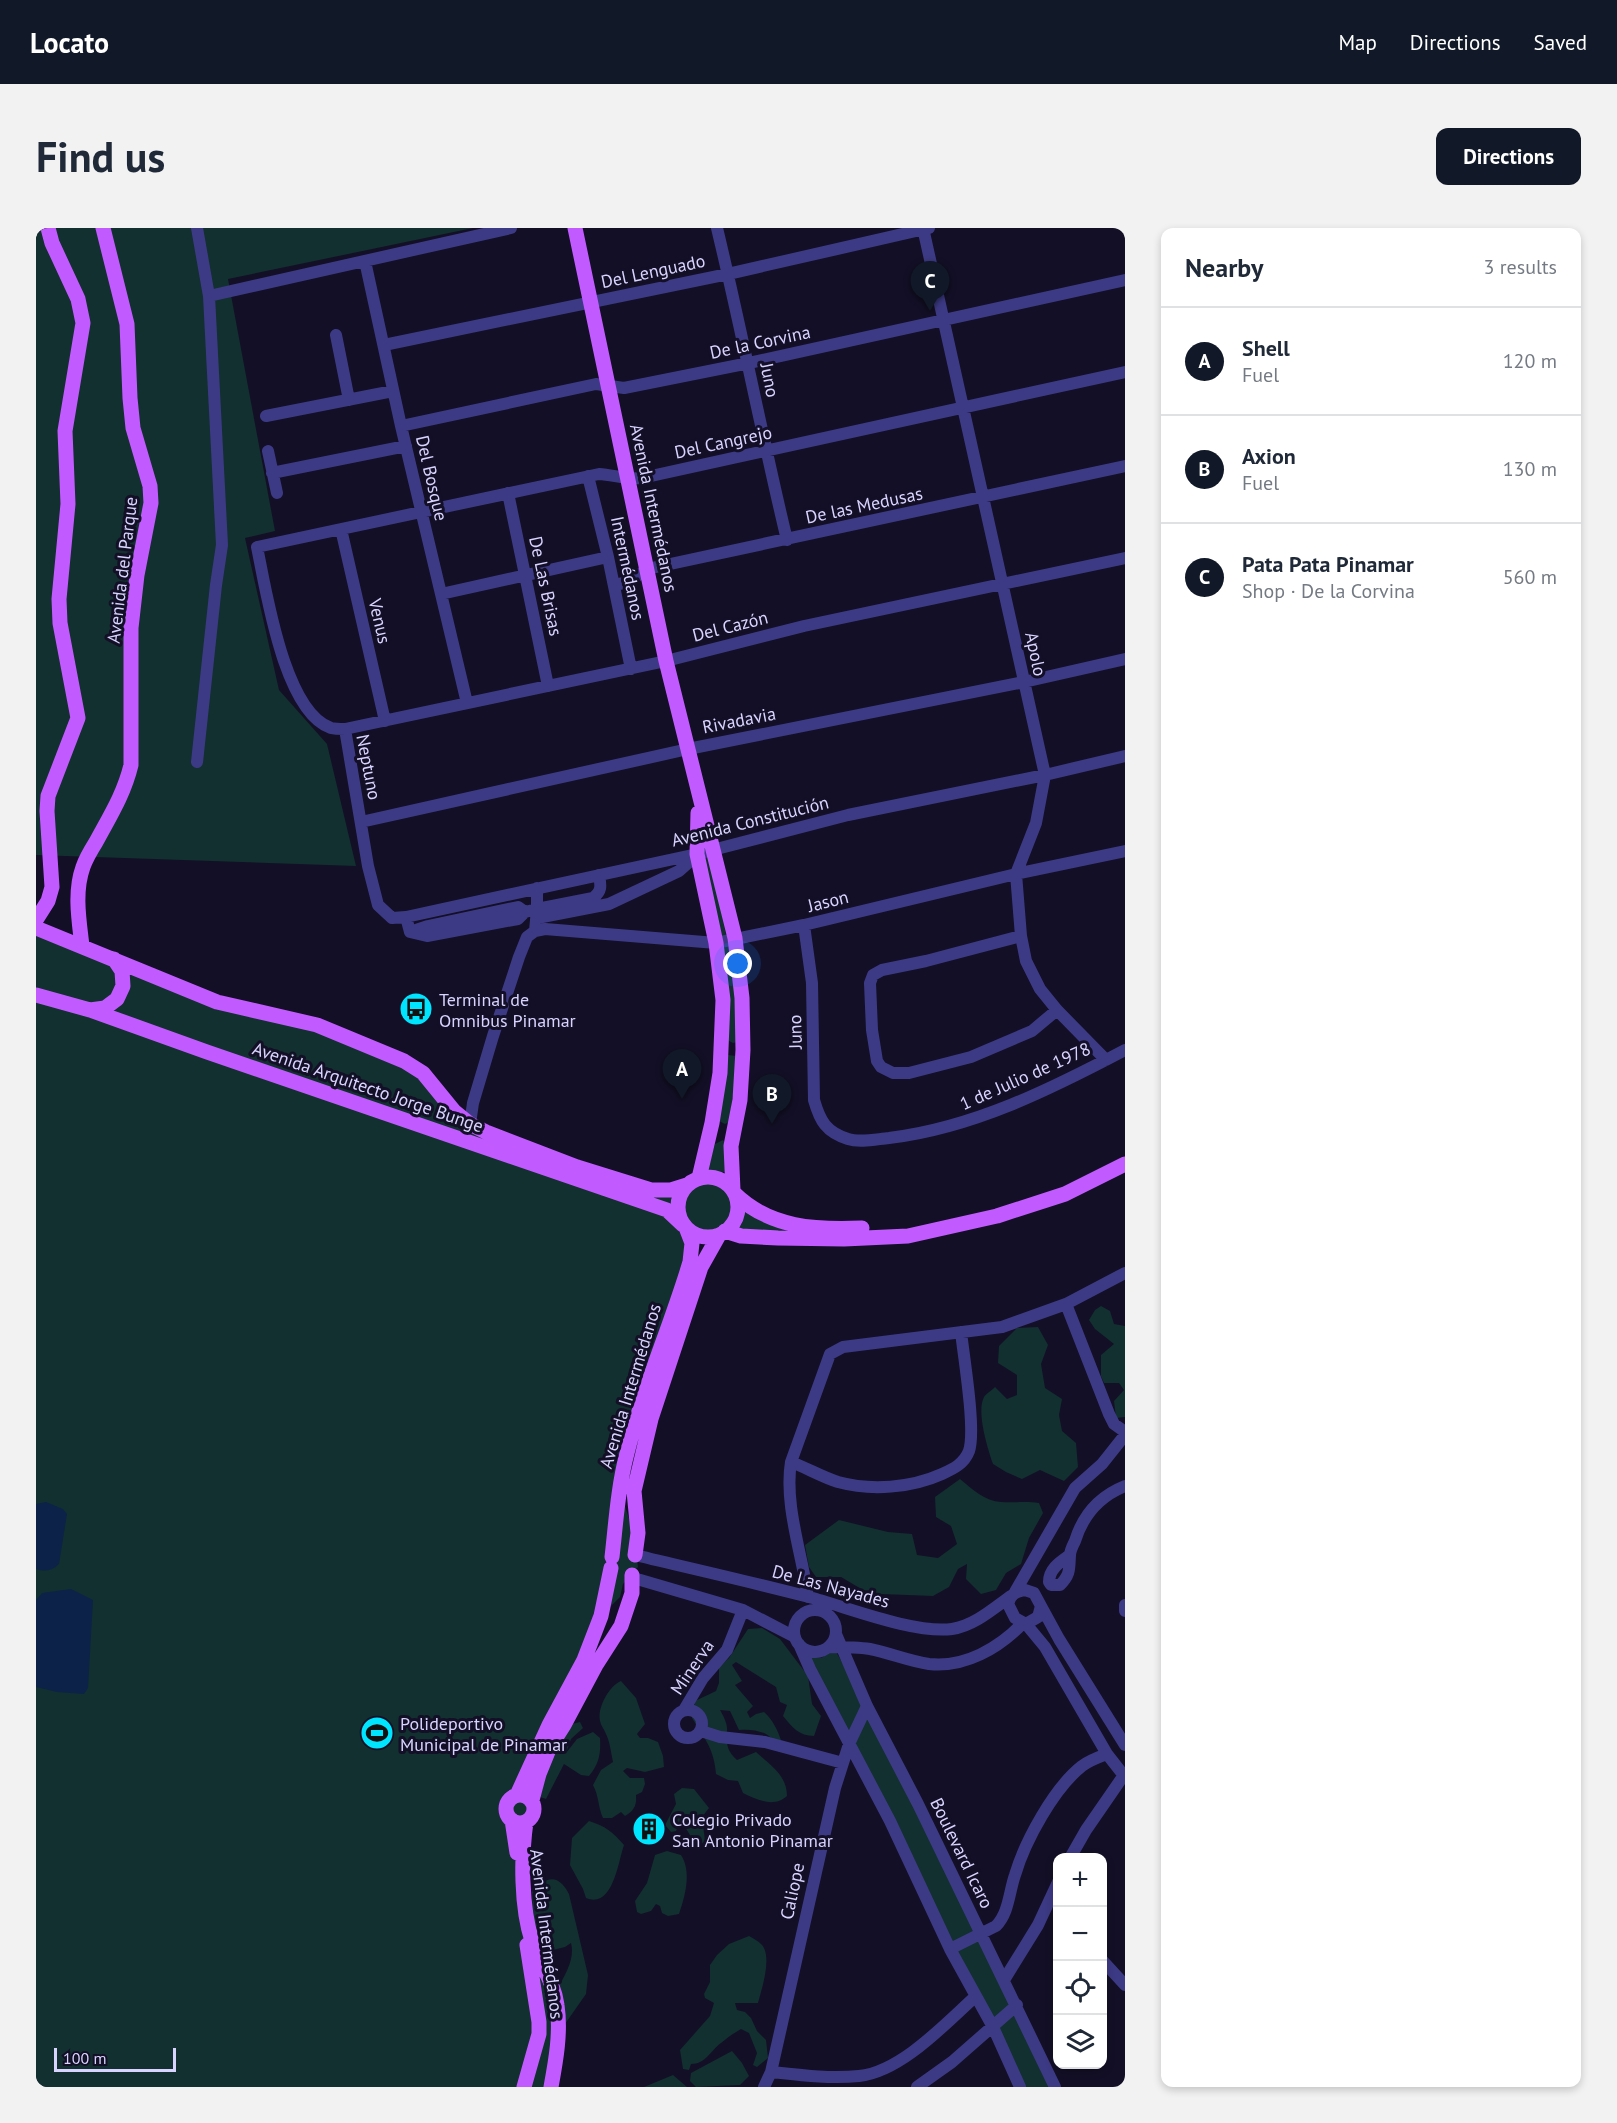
<!DOCTYPE html>
<html lang="en">
<head>
<meta charset="utf-8">
<style>
	:root { --surface:#fff; --page:#f2f2f3; --text:#1f2937; --muted:#747a83; --line:#e0e1e3; --accent:#111827 }
	body { margin:0; font-family:"PT Sans",sans-serif; background:var(--page); color:var(--text) }
	.controls { position:absolute; right:18px; bottom:18px; display:grid; overflow:hidden; border-radius:12px; box-shadow:0 3px 9px #0003 }
	.controls button { width:54px; height:54px; display:grid; place-items:center; padding:0; border:0; border-bottom:2px solid var(--line); background:var(--surface); color:var(--text); font:30px sans-serif }
	.scale { position:absolute; left:18px; bottom:15px; width:122px; box-sizing:border-box; padding-left:6px; border:3px solid #d9d4ff; border-top:0; font-size:16px; line-height:21px; white-space:nowrap; color:#d9d4ff; -webkit-text-stroke:4px #130f26; paint-order:stroke }
	.you { position:absolute; left:702px; top:736px; width:21px; height:21px; margin:-15px; border:4px solid #fff; border-radius:50%; background:#1a73e8; box-shadow:0 0 0 9px #1a73e833 }
	.badge { display:grid; place-items:center; width:39px; height:39px; border-radius:50%; background:var(--accent); color:#fff; font-size:20px; font-weight:700 }
	.pin { position:absolute; translate:-50% -50px; filter:drop-shadow(0 2px 3px #0008) }
	.pin::after { content:''; position:absolute; top:32px; width:21px; height:18px; background:inherit; clip-path:polygon(0 0,100% 0,50% 100%) }
	.list { margin:0; padding:0; list-style:none }
	h2 { display:flex; justify-content:space-between; align-items:center; height:78px; margin:0; padding:0 24px; font-size:26px }
	h2 small { font-size:20px; font-weight:400; color:var(--muted) }
	.list li { display:grid; grid-template-columns:39px 1fr auto; gap:18px; align-items:center; box-sizing:border-box; height:108px; padding:0 24px; border-top:2px solid var(--line) }
	.list b { display:block; font-size:22px; white-space:nowrap }
	.list p { margin:0; font-size:20px; white-space:nowrap; color:var(--muted) }
	.list em { font-size:20px; font-style:normal; color:var(--muted) }
	.icon { flex:none; width:33px; height:33px; fill:none; stroke:currentColor; stroke-width:2; stroke-linecap:round; stroke-linejoin:round }
	.map { position:relative; flex:none; width:1089px; height:1859px; overflow:hidden; border-radius:12px }
	header { display:flex; align-items:center; gap:36px; box-sizing:border-box; height:84px; padding:0 30px; background:var(--accent); color:#fff }
	header strong { font-size:28px }
	nav { display:flex; gap:33px; margin-inline-start:auto; font-size:21px }
	.intro { display:flex; align-items:center; justify-content:space-between; box-sizing:border-box; height:144px; padding:0 36px }
	h1 { margin:0; font-size:42px }
	.button { padding:15px 27px; border-radius:12px; background:var(--accent); color:#fff; font-size:21px; font-weight:700 }
	main { display:flex; gap:36px; padding:0 36px }
	aside { flex:1; background:var(--surface); border-radius:12px; box-shadow:0 3px 9px #0003 }
	.map>svg:first-child { display:block }
	.green { fill:#12302f }
	.water { fill:#0c2248 }
	.lines { fill:none; stroke-linecap:round; stroke-linejoin:round }
	.minor { stroke:#3d3a85; stroke-width:12 }
	.major { stroke:#c25bff; stroke-width:15 }
	.labels { text-anchor:middle; dominant-baseline:central; stroke-width:6; stroke-linejoin:round; paint-order:stroke }
	.street-label { font-size:18px; fill:#d9d4ff; stroke:#130f26 }
	.poi-label { font-size:18px; fill:#d9d4ff; stroke:#130f26; text-anchor:start }
</style>
</head>
<body>
<header>
<strong>Locato</strong>
<nav><a>Map</a><a>Directions</a><a>Saved</a></nav>
</header>
<div class="intro"><h1>Find us</h1><a class="button">Directions</a></div>
<main>
<div class="map">
<svg width="1089" height="1859" viewBox="0 0 1089 1859">
	<rect width="100%" height="100%" fill="#130f26"/>
	<path class="green" d="M 0,0 L 437,0 L 192,51 L 239,303 L 209,310 L 243,462 L 291,516 L 320,638 L 0,627 Z
		M 670,629 L 674,632 L 690,707 L 686,710 L 668,631 Z
		M 0,705 L 70,732 L 82,749 C 81,753 80,759 78,762 C 64,789 21,767 0,761 Z
		M 692,718 L 697,722 L 701,814 L 697,815 L 693,813 L 687,720 Z
		M 93,743 L 259,796 L 358,835 L 378,846 L 434,901 L 642,963 L 638,971 L 638,982 L 73,783 L 93,761 Z
		M 0,772 L 54,782 L 631,982 L 656,1015 L 583,1261 L 597,1302 L 602,1339 L 587,1356 L 584,1369 L 565,1388 L 494,1591 L 489,1692 L 523,1758 C 530,1745 539,1730 535,1715 L 529,1719 L 513,1723 C 496,1707 497,1684 496,1662 C 511,1649 522,1645 533,1666 L 552,1747 L 550,1766 L 529,1796 L 515,1859 L 0,1859 Z
		M 692,827 L 700,828 L 702,834 L 693,894 L 689,896 L 683,893 Z
		M 687,912 L 689,915 L 689,944 L 671,943 L 679,916 Z
		M646 978a25 25 0 1 1 50 0a25 25 0 1 1-50 0Z
		M 709,981 C 725,992 741,1001 760,1004 L 702,1002 L 706,995 Z
		M 1065,1078 L 1074,1083 L 1078,1096 L 1089,1098 L 1089,1189 L 1080,1190 L 1078,1173 L 1088,1162 L 1083,1155 L 1068,1155 L 1065,1148 L 1065,1127 L 1078,1116 L 1059,1101 L 1053,1092 L 1059,1082 Z
		M 1002,1099 L 1012,1117 L 1005,1136 L 1009,1160 L 1026,1171 L 1023,1187 L 1026,1203 L 1040,1215 L 1042,1239 L 1028,1253 L 1004,1242 L 986,1251 L 970,1244 L 957,1236 C 952,1221 940,1184 948,1169 C 950,1166 956,1162 959,1159 L 971,1171 L 981,1167 L 981,1147 L 962,1135 L 963,1118 L 981,1100 Z
		M 924,1251 C 936,1261 949,1273 965,1274 C 978,1275 990,1273 1003,1275 L 1007,1285 L 993,1310 L 985,1336 L 970,1345 L 960,1362 L 945,1366 L 930,1351 L 931,1336 L 922,1341 L 913,1359 L 897,1368 L 845,1366 L 827,1362 L 805,1349 L 780,1349 L 773,1339 L 769,1317 L 803,1292 L 852,1304 L 876,1306 L 881,1327 L 902,1330 L 921,1316 L 915,1298 L 900,1289 L 899,1269 Z
		M 726,1400 L 744,1411 L 772,1448 L 776,1476 L 785,1488 L 778,1508 C 763,1508 756,1499 747,1488 L 751,1477 L 744,1474 L 740,1459 L 700,1434 L 696,1437 L 706,1453 L 699,1457 L 717,1478 L 711,1484 L 714,1490 L 720,1486 L 728,1484 C 737,1492 741,1501 745,1512 C 737,1512 736,1510 730,1506 C 722,1502 712,1501 703,1502 L 694,1483 L 684,1482 C 687,1487 691,1495 691,1500 C 691,1515 689,1521 701,1532 L 720,1524 C 734,1537 751,1547 751,1568 C 738,1580 721,1572 707,1565 L 702,1553 L 692,1552 L 680,1546 C 678,1521 669,1511 656,1490 L 659,1473 L 680,1463 L 683,1455 L 683,1439 L 693,1430 L 712,1401 Z
		M 799,1422 L 831,1478 L 1019,1859 L 983,1859 L 771,1426 L 785,1430 Z
		M 585,1453 L 600,1470 L 609,1496 L 601,1506 L 604,1510 L 612,1510 L 622,1514 L 627,1528 L 628,1539 L 609,1544 L 591,1540 L 587,1543 L 594,1550 L 608,1550 L 609,1556 L 606,1564 L 600,1567 C 601,1577 598,1583 589,1588 L 585,1584 L 576,1590 L 567,1590 C 562,1579 563,1568 557,1557 L 565,1542 L 577,1534 C 575,1525 574,1514 570,1506 C 568,1501 565,1498 564,1493 C 561,1480 573,1458 585,1453 Z
		M 544,1494 L 547,1500 L 535,1511 L 530,1525 L 541,1511 L 557,1504 L 564,1510 C 565,1526 563,1536 553,1548 L 545,1547 L 528,1536 L 510,1571 L 504,1569 L 515,1531 L 536,1496 Z
		M 646,1560 L 658,1561 L 673,1580 L 666,1589 L 669,1613 L 660,1621 L 653,1621 L 652,1615 L 654,1607 L 649,1599 L 642,1598 L 640,1603 L 635,1604 L 629,1597 L 640,1576 L 638,1566 Z
		M 553,1593 C 569,1598 577,1604 588,1617 C 582,1634 577,1681 550,1670 L 547,1661 L 534,1637 L 536,1610 Z
		M 631,1623 L 645,1627 C 656,1644 649,1668 643,1686 L 632,1688 L 626,1685 L 624,1678 L 620,1676 L 615,1683 L 605,1686 L 601,1684 L 599,1673 L 611,1655 L 619,1627 Z
		M 713,1708 C 717,1710 722,1713 725,1716 C 737,1727 726,1760 722,1775 L 699,1775 L 701,1782 L 709,1784 L 715,1790 L 721,1803 L 730,1812 L 732,1830 L 721,1839 L 717,1837 L 721,1825 L 713,1805 L 705,1801 C 698,1805 691,1810 685,1815 C 674,1823 670,1836 655,1836 L 653,1842 L 647,1841 L 644,1822 L 674,1788 L 678,1775 L 669,1770 L 668,1766 L 674,1754 L 674,1737 L 681,1727 L 693,1716 Z
		M 696,1823 L 706,1835 L 713,1848 L 704,1857 L 660,1859 L 654,1853 L 655,1845 Z
		M 637,1847 L 651,1859 L 608,1859 Z"/>
	<path class="water" d="M 10,1274 L 27,1281 L 31,1286 L 23,1336 C 16,1343 9,1344 0,1341 L 0,1276 Z
		M 35,1361 L 57,1372 L 52,1460 L 48,1466 L 21,1464 L 0,1459 L 0,1372 L 6,1365 Z"/>
	<g class="lines">
		<path class="minor" d="M 161,0 L 173,68 L 186,317 L 180,357 L 161,534
			M 681,0 C 706,104 726,208 751,312
			M 887,0 L 1009,547 L 1000,595 L 980,646 L 985,708 L 990,733 L 1004,761 L 1021,782 L 1070,832
			M 329,33 L 365,198 L 431,475
			M 173,68 L 475,0
			M 300,107 L 313,172
			M 348,117 L 692,46 L 893,0
			M 1089,144 L 606,250 C 591,252 578,247 563,246 L 221,319 C 230,362 248,484 295,500 C 299,501 305,501 309,501 L 630,433 L 768,398 L 1089,330
			M 230,188 L 357,163
			M 365,198 L 560,156 L 588,160 L 713,135 L 1089,52
			M 232,223 L 241,265
			M 236,245 L 370,218
			M 552,248 L 572,329 L 595,441
			M 472,265 L 512,458
			M 305,301 L 349,493
			M 578,357 L 593,354 L 611,341 L 1089,238
			M 405,366 L 572,329
			M 309,501 L 332,638 L 342,677 L 356,690 L 370,689 L 661,626 L 812,587 L 1009,547 L 1089,528
			M 325,594 L 652,521 L 988,454 L 1089,431
			M 370,689 L 374,704 L 391,708 L 482,691 L 489,684 L 501,681 L 501,660
			M 501,690 L 573,676 L 643,643 L 661,627
			M 768,697 L 776,755 L 778,872 C 784,893 790,904 812,911 C 824,915 841,911 853,910 C 937,900 1015,861 1089,822
			M 499,703 L 509,701 L 680,715 L 768,697 L 980,646 L 1089,623
			M 374,704 L 392,698 L 482,679 L 489,684
			M 985,708 L 890,733 L 846,742 L 837,747 L 834,755 L 836,802 L 841,833 L 845,839 L 857,845 L 873,845 L 935,829 L 996,803 L 1021,782
			M 434,896 L 437,875 L 457,808 L 483,729 L 491,709 L 499,703 L 501,681 L 557,670 C 566,663 565,658 563,647
			M 1030,1076 L 1073,1186 L 1078,1196 L 1089,1204
			M 755,1234 C 771,1240 786,1249 802,1254 C 835,1263 875,1260 906,1246 C 917,1241 928,1236 933,1223 C 940,1202 928,1131 925,1104
			M 599,1327 C 657,1341 715,1354 773,1369 C 811,1379 878,1406 916,1401 C 938,1398 958,1380 975,1368
			M 1034,1327 C 1024,1334 1013,1341 1013,1354 L 1015,1357 L 1024,1357 C 1035,1346 1033,1340 1034,1327 C 1034,1323 1037,1317 1039,1313 C 1047,1287 1064,1268 1089,1258
			M 596,1347 L 601,1351 L 707,1382 L 759,1409
			M 989,1362 L 998,1365 L 1005,1378 L 1002,1389 L 990,1396 L 979,1390 L 972,1376 C 974,1366 980,1364 989,1362 Z
			M 979,1364 L 1039,1260 L 1066,1236 L 1089,1207
			M 772,1369 C 766,1326 748,1276 755,1234 L 794,1126 L 807,1119 L 966,1099 L 1030,1076 L 1089,1045
			M 1089,1377 L 1089,1383
			M 1005,1378 L 1023,1411 L 1089,1517
			M758 1403a21 21 0 1 1 42 0a21 21 0 1 1-42 0Z
			M 990,1396 L 1009,1419 L 1071,1526 L 1089,1549
			M 800,1406 L 831,1478 L 882,1576 L 1019,1859
			M 763,1416 L 774,1441 L 854,1593 L 914,1721 L 957,1799 L 984,1859
			M 793,1419 C 806,1419 821,1419 834,1421 C 854,1425 873,1433 893,1436 C 929,1440 963,1420 987,1395
			M638 1496a14 14 0 1 1 28 0a14 14 0 1 1-28 0Z
			M 648,1482 L 667,1450 L 691,1422 L 707,1382
			M 665,1503 L 684,1509 L 729,1514 L 807,1535
			M 1034,1630 L 1050,1602 L 1088,1547
			M 914,1721 L 960,1698 C 973,1685 973,1664 979,1647 C 989,1613 1018,1560 1046,1538 C 1054,1532 1063,1529 1071,1526
			M 1066,1732 L 1089,1757
			M 968,1752 L 1002,1697 L 1022,1654
			M 735,1844 C 763,1847 794,1851 823,1848 C 865,1844 910,1795 940,1768
			M 728,1859 L 735,1844 L 799,1560 L 813,1516 L 831,1478
			M 881,1859 L 916,1834 L 981,1777"/>
		<path class="major" d="M 539,0 L 630,433 L 699,710 L 706,770 L 707,822 L 704,872 L 695,918 L 697,962
			M 662,585 L 661,626 L 680,715 L 687,772 L 684,845 L 676,895 L 663,950
			M 0,692 L 12,673 L 16,659 L 11,583 L 12,568 L 42,490 L 24,395 L 23,371 L 32,276 L 29,203 L 47,95 L 42,71 L 16,15 L 12,0
			M 0,700 L 181,774 L 281,797 L 368,833 L 387,845 L 418,883 L 434,896 L 450,904 L 541,939 L 615,962 L 635,962 L 651,957
			M 46,718 C 43,692 38,664 47,639 C 50,630 55,622 60,614 C 74,588 88,566 95,537 L 95,400 L 101,347 L 115,275 L 114,258 L 97,200 L 94,170 L 91,96 L 67,0
			M 0,767 L 54,782 L 171,824 L 631,982 L 647,997
			M 54,782 L 69,780 L 81,771 L 87,758 L 86,743 L 78,731
			M642 979a30 30 0 1 1 60 0a30 30 0 1 1-60 0Z
			M 699,966 C 734,1000 780,1002 826,1000
			M 689,1003 L 705,1008 L 742,1010 L 808,1011 L 872,1008 L 961,988 L 1029,966 L 1089,936
			M 599,1327 L 602,1305 L 598,1263 L 615,1191 L 665,1039 L 683,1007
			M 576,1329 C 580,1294 582,1259 591,1225 C 607,1160 635,1098 654,1034 L 656,1015 L 651,1002
			M470 1581a14 14 0 1 1 28 0a14 14 0 1 1-28 0Z
			M 481,1567 L 513,1497 L 548,1432 L 565,1388 L 575,1340
			M 496,1572 L 503,1546 L 514,1519 L 528,1497 L 560,1437 L 585,1398 L 596,1365 L 596,1347
			M 476,1592 L 481,1625
			M 490,1594 C 485,1629 485,1679 496,1713 C 503,1735 518,1753 521,1777 C 525,1804 520,1832 515,1859
			M 488,1859 L 503,1806 L 503,1794 L 491,1717"/>
	</g>
	<defs>
		<symbol id="bus-disc" viewBox="-11 -11 22 22"><circle r="9.5" fill="#00e5ff" stroke="#130f26"/><path d="M-5-6H5V4H4V6H2V4H-2V6H-4V4H-5ZM-3.5-4V0h7V-4ZM-3.5 1.2v1.5H-2V1.2ZM2 1.2v1.5H3.5V1.2Z" fill="#111"/></symbol>
		<symbol id="stadium-disc" viewBox="-11 -11 22 22"><circle r="9.5" fill="#00e5ff" stroke="#130f26"/><path d="M0-5a6.5 5 0 1 0 0 10a6.5 5 0 1 0 0-10ZM-3.5-1.8h7v3.6h-7Z" fill="#111"/></symbol>
		<symbol id="building-disc" viewBox="-11 -11 22 22"><circle r="9.5" fill="#00e5ff" stroke="#130f26"/><path d="M-4-6H4V6H1V3H-1V6H-4ZM-2.5-4.3h1.7v1.8h-1.7ZM.8-4.3h1.7v1.8H.8ZM-2.5-1h1.7V.8h-1.7ZM.8-1h1.7V.8H.8Z" fill="#111"/></symbol>
	</defs>
	<g fill-rule="evenodd">
		<use href="#bus-disc" x="361" y="762" width="38" height="38"/>
		<use href="#stadium-disc" x="322" y="1486" width="38" height="38"/>
		<use href="#building-disc" x="594" y="1582" width="38" height="38"/>
	</g>
	<g class="labels">
		<g class="street-label">
			<text transform="translate(617 43) rotate(-12)">Del Lenguado</text>
			<text transform="translate(724 114) rotate(-12)">De la Corvina</text>
			<text transform="translate(734 152) rotate(79)">Juno</text>
			<text transform="translate(687 214) rotate(-12)">Del Cangrejo</text>
			<text transform="translate(396 250) rotate(77)">Del Bosque</text>
			<text transform="translate(828 277) rotate(-12)">De las Medusas</text>
			<text transform="translate(618 280) rotate(78)">Avenida Intermédanos</text>
			<text transform="translate(592 340) rotate(78)">Intermédanos</text>
			<text transform="translate(86 342) rotate(-83)">Avenida del Parque</text>
			<text transform="translate(510 358) rotate(78)">De Las Brisas</text>
			<text transform="translate(344 393) rotate(77)">Venus</text>
			<text transform="translate(694 398) rotate(-14)">Del Cazón</text>
			<text transform="translate(1000 426) rotate(78)">Apolo</text>
			<text transform="translate(703 492) rotate(-11)">Rivadavia</text>
			<text transform="translate(333 539) rotate(79)">Neptuno</text>
			<text transform="translate(714 593) rotate(-14)">Avenida Constitución</text>
			<text transform="translate(792 673) rotate(-14)">Jason</text>
			<text transform="translate(759 804) rotate(-91)">Juno</text>
			<text transform="translate(989 848) rotate(-24)">1 de Julio de 1978</text>
			<text transform="translate(332 859) rotate(19)">Avenida Arquitecto Jorge Bunge</text>
			<text transform="translate(594 1158) rotate(-73)">Avenida Intermédanos</text>
			<text transform="translate(795 1358) rotate(15)">De Las Nayades</text>
			<text transform="translate(656 1439) rotate(-56)">Minerva</text>
			<text transform="translate(926 1625) rotate(64)">Boulevard Icaro</text>
			<text transform="translate(756 1663) rotate(-78)">Caliope</text>
			<text transform="translate(511 1706) rotate(83)">Avenida Intermédanos</text>
		</g>
		<g class="poi-label">
			<text x="403" y="771">Terminal de<tspan x="403" dy="21">Omnibus Pinamar</tspan></text>
			<text x="364" y="1495">Polideportivo<tspan x="364" dy="21">Municipal de Pinamar</tspan></text>
			<text x="636" y="1591">Colegio Privado<tspan x="636" dy="21">San Antonio Pinamar</tspan></text>
		</g>
	</g>
</svg>
<div class="controls">
<button>+</button>
<button>−</button>
<button><svg class="icon" aria-label="locate" viewBox="0 0 24 24"><circle cx="12" cy="12" r="6"/><path d="M12 2v4M12 18v4M2 12h4M18 12h4"/></svg></button>
<button><svg class="icon" aria-label="layers" viewBox="0 0 24 24"><path d="M12 4l9 5-9 5-9-5zM3 14l9 5 9-5"/></svg></button>
</div>
<div class="scale">100 m</div>
<div class="you"></div>
<div class="pin badge" style="left:646px;top:871px">A</div>
<div class="pin badge" style="left:736px;top:896px">B</div>
<div class="pin badge" style="left:894px;top:83px">C</div>
</div>
<aside>
<h2>Nearby<small>3 results</small></h2>
<ul class="list">
<li><span class="badge">A</span><div><b>Shell</b><p>Fuel</p></div><em>120 m</em></li>
<li><span class="badge">B</span><div><b>Axion</b><p>Fuel</p></div><em>130 m</em></li>
<li><span class="badge">C</span><div><b>Pata Pata Pinamar</b><p>Shop · De la Corvina</p></div><em>560 m</em></li>
</ul>
</aside>
</main>
</body>
</html>
